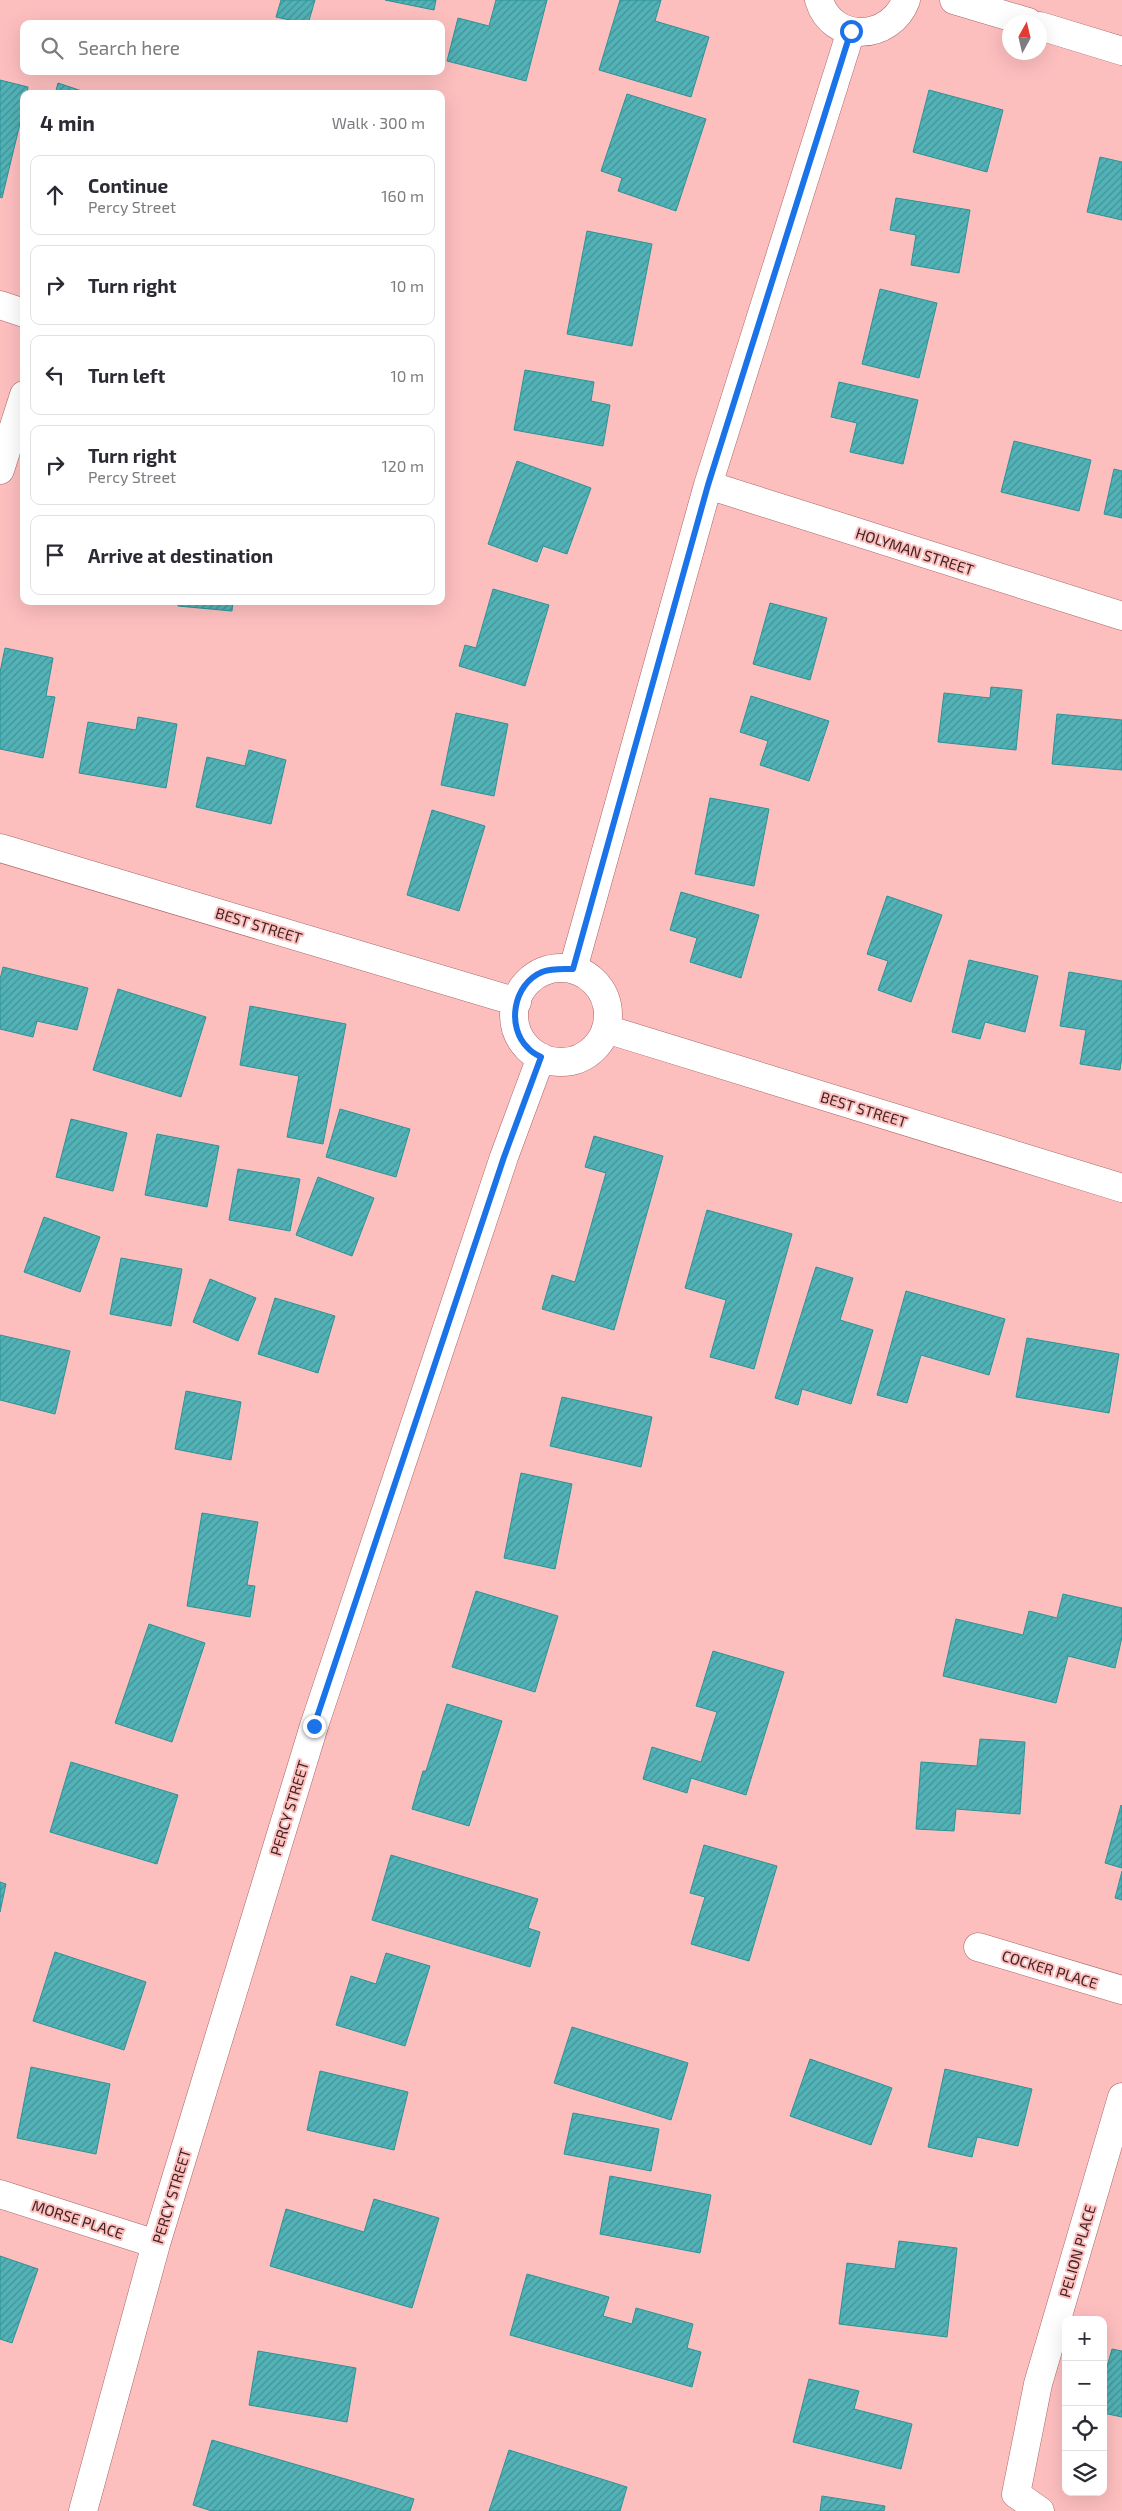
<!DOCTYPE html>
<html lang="en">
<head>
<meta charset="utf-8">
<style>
	:root { --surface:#fff; --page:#f7f7f7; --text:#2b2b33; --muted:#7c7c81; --line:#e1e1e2 }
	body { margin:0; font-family:"Exo 2",sans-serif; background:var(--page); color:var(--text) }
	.controls { position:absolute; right:15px; bottom:15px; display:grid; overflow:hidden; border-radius:10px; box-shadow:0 5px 20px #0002 }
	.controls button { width:45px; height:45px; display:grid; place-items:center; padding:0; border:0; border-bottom:1px solid var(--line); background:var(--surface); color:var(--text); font:25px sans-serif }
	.compass { position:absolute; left:1002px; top:15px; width:45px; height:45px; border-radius:50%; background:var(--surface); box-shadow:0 5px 20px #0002; rotate:8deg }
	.stop { position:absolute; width:15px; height:15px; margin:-11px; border:4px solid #1a73e8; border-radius:50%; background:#fff }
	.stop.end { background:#1a73e8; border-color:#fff; box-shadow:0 1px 5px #0008 }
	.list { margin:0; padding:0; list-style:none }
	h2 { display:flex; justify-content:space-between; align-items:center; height:65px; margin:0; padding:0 20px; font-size:21px }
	h2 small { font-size:16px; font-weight:400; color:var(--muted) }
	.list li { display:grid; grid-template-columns:32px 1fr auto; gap:15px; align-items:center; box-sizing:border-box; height:80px; margin:0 10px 10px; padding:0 10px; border:1px solid var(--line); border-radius:10px }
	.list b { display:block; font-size:19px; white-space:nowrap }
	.list p { margin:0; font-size:16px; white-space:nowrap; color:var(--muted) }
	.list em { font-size:16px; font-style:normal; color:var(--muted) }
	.icon { flex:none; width:28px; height:28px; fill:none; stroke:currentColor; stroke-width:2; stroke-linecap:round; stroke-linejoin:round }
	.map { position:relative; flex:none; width:1122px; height:2511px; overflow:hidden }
	.search { position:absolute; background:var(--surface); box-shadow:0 5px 20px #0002; left:20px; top:20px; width:425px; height:55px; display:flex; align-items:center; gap:12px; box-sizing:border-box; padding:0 18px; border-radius:10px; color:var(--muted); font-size:19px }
	.panel { position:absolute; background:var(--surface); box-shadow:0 5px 20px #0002; left:20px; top:90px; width:425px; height:515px; border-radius:10px }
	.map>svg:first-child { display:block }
	.building { fill:url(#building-hatch); stroke:#2c9397 }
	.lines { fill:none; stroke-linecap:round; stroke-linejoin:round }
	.minor-casing { stroke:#aa6465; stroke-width:29 }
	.minor { stroke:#fff; stroke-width:28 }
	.route { stroke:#1a73e8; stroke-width:6 }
	.labels { text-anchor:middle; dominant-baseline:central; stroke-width:4; stroke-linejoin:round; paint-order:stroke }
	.street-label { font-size:15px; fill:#402323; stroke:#fdbebe }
</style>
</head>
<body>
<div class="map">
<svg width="1122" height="2511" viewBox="0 0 1122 2511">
	<defs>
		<pattern id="building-hatch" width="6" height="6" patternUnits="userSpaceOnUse" patternTransform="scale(1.25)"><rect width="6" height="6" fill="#51b3b7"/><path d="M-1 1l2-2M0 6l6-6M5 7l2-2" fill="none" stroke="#459194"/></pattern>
	</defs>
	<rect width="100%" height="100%" fill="#fdbebe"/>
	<path class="building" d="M 281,0 L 315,0 L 308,24 L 276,17 Z
		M 385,0 L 436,0 L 434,10 Z
		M 496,0 L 547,0 L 526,81 L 447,61 L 458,18 L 489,26 Z
		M 620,0 L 661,0 L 655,21 L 709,37 L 691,97 L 599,70 Z
		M 0,80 L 28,87 L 27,94 L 24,94 L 24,107 L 2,198 L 0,197 Z
		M 58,83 L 91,94 L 55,94 Z
		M 929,90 L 1003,110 L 987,172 L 913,152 Z
		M 627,94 L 706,119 L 676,211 L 618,191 L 622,178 L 601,171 Z
		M 1100,157 L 1122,162 L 1122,220 L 1087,212 Z
		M 896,198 L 970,210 L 959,273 L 911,265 L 916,235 L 890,230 Z
		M 587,231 L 652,244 L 632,346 L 567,334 Z
		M 880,289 L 937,303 L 919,378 L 862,364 Z
		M 525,370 L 594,382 L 591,401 L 610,405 L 603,446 L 514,430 Z
		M 839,382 L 918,400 L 903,464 L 850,452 L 857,423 L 831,417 Z
		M 1014,441 L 1091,460 L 1079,511 L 1001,492 Z
		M 517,461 L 591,488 L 567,554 L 543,546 L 537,562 L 488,544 Z
		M 1114,469 L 1122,471 L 1122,518 L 1104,514 Z
		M 493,589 L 549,605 L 525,686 L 459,666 L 465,645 L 476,648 Z
		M 179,601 L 233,601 L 232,611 L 178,606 Z
		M 770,603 L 827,618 L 810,680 L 753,664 Z
		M 5,648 L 53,658 L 46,696 L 55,697 L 43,758 L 0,749 L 0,672 Z
		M 991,687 L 1022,690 L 1016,750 L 938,742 L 944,693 L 990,698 Z
		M 751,696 L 829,721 L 809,781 L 760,765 L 768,741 L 740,732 Z
		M 456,713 L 508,724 L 494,796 L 441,785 Z
		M 1057,714 L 1122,720 L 1122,770 L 1052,764 Z
		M 138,717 L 177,724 L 166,788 L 79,773 L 88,722 L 136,730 Z
		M 249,750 L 286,760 L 271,824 L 196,807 L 207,757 L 245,766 Z
		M 710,798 L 769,809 L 754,886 L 695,874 Z
		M 432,810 L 485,826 L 459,911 L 407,895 Z
		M 681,892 L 759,915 L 741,978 L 690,962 L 697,938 L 670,930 Z
		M 887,896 L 942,915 L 911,1002 L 878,990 L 888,961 L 867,954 Z
		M 969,960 L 1038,976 L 1025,1032 L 985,1022 L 980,1039 L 952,1032 Z
		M 3,967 L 88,988 L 77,1030 L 37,1021 L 33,1037 L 0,1029 L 0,979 Z
		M 1069,972 L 1122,981 L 1122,1056 L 1120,1070 L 1080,1064 L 1086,1030 L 1060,1026 Z
		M 118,989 L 206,1017 L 181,1097 L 93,1070 Z
		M 250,1006 L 346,1024 L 323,1144 L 287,1137 L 299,1076 L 240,1065 Z
		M 340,1109 L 410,1129 L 396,1177 L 326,1157 Z
		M 71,1119 L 127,1133 L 113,1191 L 56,1177 Z
		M 157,1134 L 219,1146 L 207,1207 L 145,1195 Z
		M 594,1136 L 663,1156 L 614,1330 L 542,1309 L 552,1275 L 575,1282 L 606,1173 L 585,1167 Z
		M 238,1169 L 300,1179 L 290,1231 L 229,1220 Z
		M 318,1177 L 374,1198 L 352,1256 L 296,1235 Z
		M 707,1210 L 792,1234 L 754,1369 L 710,1357 L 726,1300 L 685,1288 Z
		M 44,1217 L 100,1237 L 80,1292 L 24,1272 Z
		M 121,1258 L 182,1269 L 171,1326 L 110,1314 Z
		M 816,1267 L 853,1278 L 840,1320 L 873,1330 L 851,1404 L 802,1389 L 798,1405 L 775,1398 Z
		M 210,1279 L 256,1298 L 238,1341 L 193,1322 Z
		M 906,1291 L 1005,1319 L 989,1375 L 921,1355 L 907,1403 L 877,1395 Z
		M 275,1298 L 335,1316 L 318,1373 L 258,1354 Z
		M 0,1335 L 70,1351 L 55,1414 L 0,1400 Z
		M 1027,1338 L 1119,1354 L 1109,1413 L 1016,1397 Z
		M 186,1391 L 241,1402 L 231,1460 L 175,1449 Z
		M 562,1397 L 652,1417 L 641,1467 L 550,1446 Z
		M 521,1473 L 572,1484 L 555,1569 L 504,1558 Z
		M 202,1513 L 258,1522 L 247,1585 L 255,1586 L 250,1617 L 187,1606 Z
		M 476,1591 L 558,1616 L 535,1692 L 452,1667 Z
		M 1063,1594 L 1122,1608 L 1122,1637 L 1115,1668 L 1068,1656 L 1056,1703 L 943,1676 L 956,1619 L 1023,1635 L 1029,1611 L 1057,1618 Z
		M 149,1624 L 205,1643 L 172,1742 L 115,1723 Z
		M 713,1651 L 784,1672 L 746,1795 L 691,1778 L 687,1793 L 643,1779 L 652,1747 L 701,1762 L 717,1712 L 696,1706 Z
		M 447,1704 L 502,1721 L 469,1826 L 412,1809 L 423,1771 L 426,1771 Z
		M 980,1739 L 1025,1742 L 1020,1814 L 956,1809 L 954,1831 L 916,1829 L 921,1762 L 977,1766 Z
		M 71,1762 L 178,1795 L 157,1864 L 50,1832 Z
		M 1121,1805 L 1122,1806 L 1122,1868 L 1105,1863 Z
		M 704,1845 L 777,1866 L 749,1961 L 691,1944 L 705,1897 L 690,1893 Z
		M 391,1855 L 538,1899 L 528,1928 L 540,1932 L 530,1967 L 372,1920 Z
		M 1122,1871 L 1122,1900 L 1115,1898 Z
		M 0,1882 L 6,1884 L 0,1912 Z
		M 55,1952 L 146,1982 L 124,2050 L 33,2021 Z
		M 386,1953 L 430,1966 L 405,2046 L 336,2025 L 351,1976 L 376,1984 Z
		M 572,2027 L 688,2063 L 671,2120 L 554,2083 Z
		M 810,2059 L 892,2088 L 871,2145 L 790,2116 Z
		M 31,2067 L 110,2084 L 96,2154 L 17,2138 Z
		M 945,2069 L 1032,2089 L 1018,2146 L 977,2137 L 972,2157 L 928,2147 Z
		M 320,2071 L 408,2092 L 394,2150 L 307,2130 Z
		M 573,2113 L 659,2129 L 651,2171 L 564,2154 Z
		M 610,2176 L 711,2195 L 700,2253 L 600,2234 Z
		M 374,2199 L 439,2218 L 412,2308 L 270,2266 L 286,2209 L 364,2232 Z
		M 899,2241 L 957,2248 L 947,2337 L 839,2324 L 847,2263 L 895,2269 Z
		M 0,2256 L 38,2269 L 12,2343 L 0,2339 Z
		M 527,2274 L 609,2297 L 603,2316 L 632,2324 L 636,2308 L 693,2324 L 687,2348 L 701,2352 L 692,2387 L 510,2335 Z
		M 1112,2349 L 1122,2351 L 1122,2417 L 1103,2413 L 1103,2381 Z
		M 258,2351 L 356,2368 L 347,2422 L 249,2405 Z
		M 809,2379 L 859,2391 L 854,2409 L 912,2424 L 901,2469 L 793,2442 Z
		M 212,2440 L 414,2499 L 410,2511 L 212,2511 L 193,2505 Z
		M 509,2450 L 627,2487 L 620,2511 L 489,2511 Z
		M 822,2496 L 885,2506 L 884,2511 L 820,2511 Z"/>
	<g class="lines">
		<defs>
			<path id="minor" d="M 819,0 C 832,44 891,41 906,0
				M 954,0 L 1028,22
				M 1040,26 L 1122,51
				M 0,305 L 24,313
				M 0,470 L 24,395
				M 708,485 L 1122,616
				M 0,848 L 517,1002
				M514 1015a47 47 0 1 1 94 0a47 47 0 1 1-94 0Z
				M 573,969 L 708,485 L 851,31
				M 606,1029 L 1122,1188
				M 978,1947 L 1122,1990
				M 0,2194 L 156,2244
				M 83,2511 L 156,2244 L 314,1726 L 504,1157 L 541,1057
				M 1040,2511 L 1016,2494 L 1038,2384 L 1122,2097"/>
		</defs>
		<use href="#minor" class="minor-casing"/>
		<use href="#minor" class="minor"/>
	</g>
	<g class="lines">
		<path class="route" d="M 314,1726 L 504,1157 L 541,1057 C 537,1055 531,1052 528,1048 C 506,1027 513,984 542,972 C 552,968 563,969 573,969 L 708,485 L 851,31"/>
	</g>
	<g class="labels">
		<g class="street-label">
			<text transform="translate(915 551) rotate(18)">HOLYMAN STREET</text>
			<text transform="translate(259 925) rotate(17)">BEST STREET</text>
			<text transform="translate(864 1109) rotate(17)">BEST STREET</text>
			<text transform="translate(289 1808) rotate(-73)">PERCY STREET</text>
			<text transform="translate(1050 1969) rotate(17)">COCKER PLACE</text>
			<text transform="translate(171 2196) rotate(-73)">PERCY STREET</text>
			<text transform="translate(78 2219) rotate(18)">MORSE PLACE</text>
			<text transform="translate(1077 2251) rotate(-74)">PELION PLACE</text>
		</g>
	</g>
</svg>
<div class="controls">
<button>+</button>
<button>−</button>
<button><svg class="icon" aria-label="locate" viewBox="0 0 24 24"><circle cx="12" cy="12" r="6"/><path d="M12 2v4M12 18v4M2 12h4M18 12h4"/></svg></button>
<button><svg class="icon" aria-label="layers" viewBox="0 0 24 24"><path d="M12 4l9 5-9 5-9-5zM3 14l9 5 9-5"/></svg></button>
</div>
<svg class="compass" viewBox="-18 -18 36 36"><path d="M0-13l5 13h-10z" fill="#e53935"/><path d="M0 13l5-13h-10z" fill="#7c7c81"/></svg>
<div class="stop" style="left:851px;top:31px"></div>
<div class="stop end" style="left:314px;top:1726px"></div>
<div class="search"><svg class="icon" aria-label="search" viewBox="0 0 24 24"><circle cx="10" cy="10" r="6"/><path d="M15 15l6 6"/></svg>Search here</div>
<section class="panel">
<h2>4 min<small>Walk · 300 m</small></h2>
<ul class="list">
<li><svg class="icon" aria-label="ahead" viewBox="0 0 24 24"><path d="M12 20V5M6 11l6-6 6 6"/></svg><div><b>Continue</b><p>Percy Street</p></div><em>160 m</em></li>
<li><svg class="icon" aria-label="right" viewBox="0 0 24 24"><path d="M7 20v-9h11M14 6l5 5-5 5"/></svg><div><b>Turn right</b></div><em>10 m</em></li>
<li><svg class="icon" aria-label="left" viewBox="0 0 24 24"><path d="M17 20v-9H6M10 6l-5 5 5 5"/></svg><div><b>Turn left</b></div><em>10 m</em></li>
<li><svg class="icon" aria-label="right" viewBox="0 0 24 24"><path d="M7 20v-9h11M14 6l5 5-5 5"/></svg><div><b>Turn right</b><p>Percy Street</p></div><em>120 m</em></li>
<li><svg class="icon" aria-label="arrive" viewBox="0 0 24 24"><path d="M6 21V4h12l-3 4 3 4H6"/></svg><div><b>Arrive at destination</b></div></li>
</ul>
</section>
</div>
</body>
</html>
